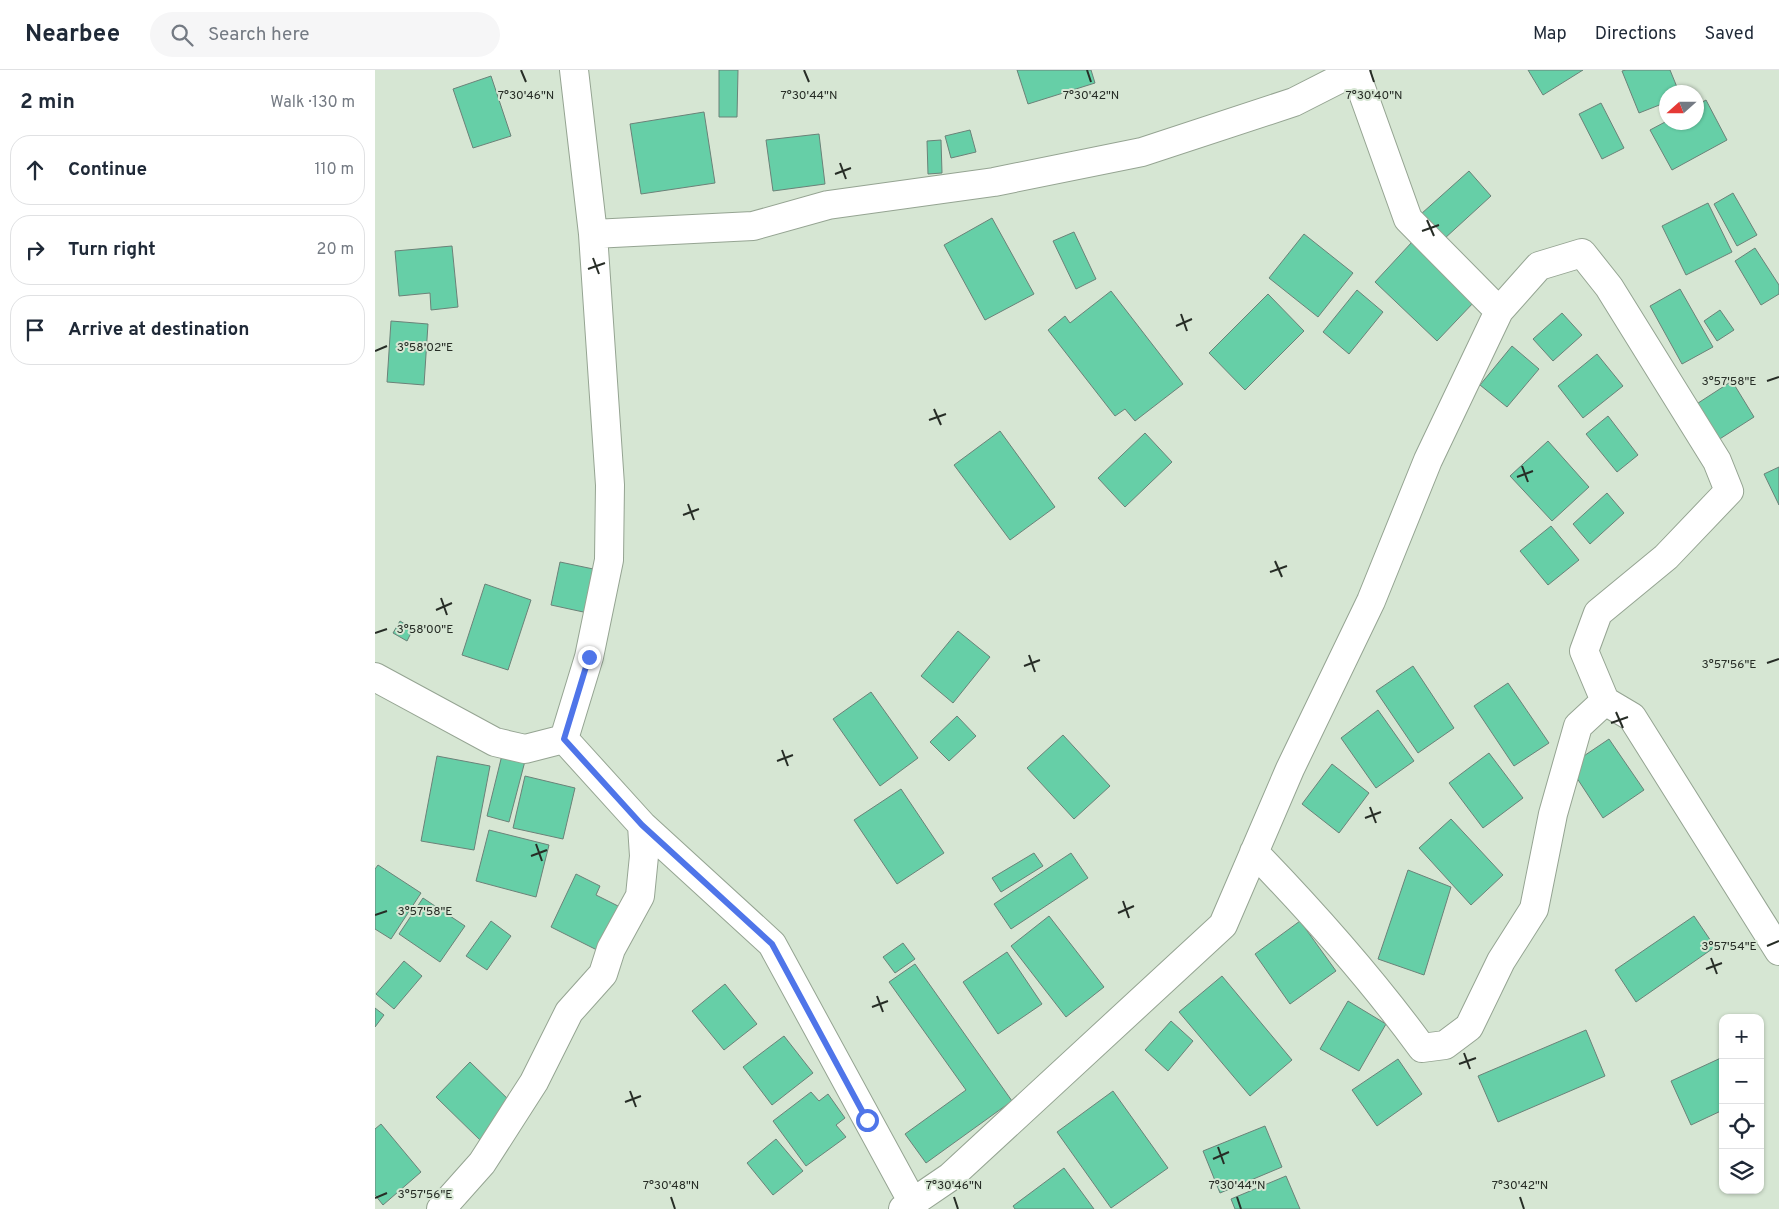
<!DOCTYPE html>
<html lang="en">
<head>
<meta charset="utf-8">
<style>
	:root { --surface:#fff; --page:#f6f6f7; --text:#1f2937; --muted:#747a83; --line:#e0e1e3 }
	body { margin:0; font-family:Overpass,sans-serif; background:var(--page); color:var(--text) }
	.controls { position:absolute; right:15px; bottom:15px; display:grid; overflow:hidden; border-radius:10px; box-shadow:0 1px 4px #0004 }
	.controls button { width:45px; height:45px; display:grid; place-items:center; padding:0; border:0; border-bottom:1px solid var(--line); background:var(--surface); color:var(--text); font:25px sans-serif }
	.compass { position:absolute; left:1284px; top:15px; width:45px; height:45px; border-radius:50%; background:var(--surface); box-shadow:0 1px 4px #0004; rotate:249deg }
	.stop { position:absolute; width:15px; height:15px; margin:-11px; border:4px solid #4f75e9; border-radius:50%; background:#fff }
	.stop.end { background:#4f75e9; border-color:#fff; box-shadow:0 1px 5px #0008 }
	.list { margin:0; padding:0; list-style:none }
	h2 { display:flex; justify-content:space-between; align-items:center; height:65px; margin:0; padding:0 20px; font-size:21px }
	h2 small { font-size:16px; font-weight:400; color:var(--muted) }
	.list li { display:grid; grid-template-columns:32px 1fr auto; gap:15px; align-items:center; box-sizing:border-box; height:70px; margin:0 10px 10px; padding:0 10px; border:1px solid var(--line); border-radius:20px }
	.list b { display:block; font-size:19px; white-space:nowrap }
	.list em { font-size:16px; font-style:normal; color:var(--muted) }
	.icon { flex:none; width:28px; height:28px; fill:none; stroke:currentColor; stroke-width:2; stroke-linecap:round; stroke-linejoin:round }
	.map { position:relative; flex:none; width:1404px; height:1139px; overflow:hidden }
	header { display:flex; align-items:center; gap:30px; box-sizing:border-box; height:70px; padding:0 25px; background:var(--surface); border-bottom:1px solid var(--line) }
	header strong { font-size:24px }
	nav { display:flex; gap:28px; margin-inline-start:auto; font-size:18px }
	.search { width:350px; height:45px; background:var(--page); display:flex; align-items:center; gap:12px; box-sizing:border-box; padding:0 18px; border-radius:28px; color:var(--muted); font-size:19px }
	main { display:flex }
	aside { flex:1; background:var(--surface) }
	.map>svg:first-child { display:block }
	.building { fill:#66cfa7; stroke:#6b8278 }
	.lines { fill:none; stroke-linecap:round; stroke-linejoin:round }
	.minor-casing { stroke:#95a492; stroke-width:30 }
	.minor { stroke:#fff; stroke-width:28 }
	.route { stroke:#4f75e9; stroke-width:6 }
	.ticks { fill:none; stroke:#272d26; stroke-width:2 }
	.ticks-label { font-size:12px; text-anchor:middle; fill:#272d26; stroke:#d6e6d3; stroke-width:4; stroke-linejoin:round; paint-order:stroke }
</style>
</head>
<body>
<header>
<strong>Nearbee</strong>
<div class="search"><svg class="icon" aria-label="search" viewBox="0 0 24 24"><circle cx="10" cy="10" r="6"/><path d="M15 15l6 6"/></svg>Search here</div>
<nav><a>Map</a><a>Directions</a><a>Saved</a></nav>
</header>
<main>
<aside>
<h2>2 min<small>Walk · 130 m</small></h2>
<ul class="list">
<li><svg class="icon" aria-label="ahead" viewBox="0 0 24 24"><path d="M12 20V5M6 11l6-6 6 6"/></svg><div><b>Continue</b></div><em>110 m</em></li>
<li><svg class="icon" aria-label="right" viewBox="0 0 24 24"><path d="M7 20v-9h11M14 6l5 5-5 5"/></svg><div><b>Turn right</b></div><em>20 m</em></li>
<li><svg class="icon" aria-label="arrive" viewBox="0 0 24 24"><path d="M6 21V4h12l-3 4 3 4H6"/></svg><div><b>Arrive at destination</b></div></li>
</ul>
</aside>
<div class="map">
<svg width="1404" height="1139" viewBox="0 0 1404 1139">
	<rect width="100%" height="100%" fill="#d6e6d3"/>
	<path class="building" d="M 344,0 L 363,0 L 362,47 L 344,47 Z
		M 642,0 L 716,0 L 720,13 L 653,34 Z
		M 1153,0 L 1208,0 L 1168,25 Z
		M 1251,0 L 1295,0 L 1304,22 L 1292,22 L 1292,32 L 1264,43 L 1247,1 Z
		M 116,6 L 136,66 L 98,78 L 78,19 Z
		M 1331,30 L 1352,70 L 1297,100 L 1275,60 L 1292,51 L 1322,52 L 1322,35 Z
		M 1226,33 L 1249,78 L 1227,89 L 1204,44 Z
		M 329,42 L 340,113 L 266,124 L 255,54 Z
		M 595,60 L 601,82 L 576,88 L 570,66 Z
		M 444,64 L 450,114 L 398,121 L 391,70 Z
		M 566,70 L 567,103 L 553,104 L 552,71 Z
		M 1094,101 L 1116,126 L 1069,169 L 1046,144 Z
		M 1358,123 L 1382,165 L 1362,176 L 1339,134 Z
		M 1333,133 L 1357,182 L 1311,205 L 1287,156 Z
		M 617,148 L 659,224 L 610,250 L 569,175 Z
		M 699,162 L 721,209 L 701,219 L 678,171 Z
		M 929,164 L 978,203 L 943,247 L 894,208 Z
		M 1037,172 L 1100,231 L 1062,271 L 1000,212 Z
		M 77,176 L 83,237 L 56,240 L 55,223 L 24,226 L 20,181 Z
		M 1380,178 L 1404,215 L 1404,224 L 1386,235 L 1360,191 Z
		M 1305,219 L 1338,277 L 1307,294 L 1275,236 Z
		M 982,220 L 1008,242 L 974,284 L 948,262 Z
		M 736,221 L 808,314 L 760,351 L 750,339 L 740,346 L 673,260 L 690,246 L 695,253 Z
		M 893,224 L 929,261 L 870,320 L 834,283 Z
		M 1345,240 L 1359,260 L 1342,271 L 1329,251 Z
		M 1187,243 L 1207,265 L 1178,291 L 1158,269 Z
		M 16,251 L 53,254 L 49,315 L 12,312 Z
		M 1137,276 L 1164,299 L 1132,337 L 1105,315 Z
		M 1222,284 L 1248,316 L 1208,348 L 1183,316 Z
		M 1357,311 L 1379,347 L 1340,372 L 1317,337 Z
		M 1233,346 L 1263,385 L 1242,402 L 1211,364 Z
		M 625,361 L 680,437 L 635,470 L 579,395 Z
		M 770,363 L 797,392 L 750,437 L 723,408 Z
		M 1173,371 L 1214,417 L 1177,451 L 1135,406 Z
		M 1404,397 L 1404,435 L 1389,404 Z
		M 1232,423 L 1249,443 L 1215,474 L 1198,454 Z
		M 1176,456 L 1204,490 L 1173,515 L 1145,481 Z
		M 185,492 L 223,500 L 213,543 L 176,535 Z
		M 110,514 L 156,530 L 133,600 L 87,585 Z
		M 25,551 L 38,559 L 32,571 L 18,563 Z
		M 583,561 L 615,587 L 578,633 L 546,606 Z
		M 1038,596 L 1079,658 L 1043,683 L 1001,621 Z
		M 1133,613 L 1174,673 L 1139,696 L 1099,636 Z
		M 496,622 L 543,688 L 505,716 L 458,649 Z
		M 1003,640 L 1039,691 L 1001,718 L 966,668 Z
		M 582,646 L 601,666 L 574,691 L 555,672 Z
		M 688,665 L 735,716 L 699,749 L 652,698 Z
		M 1234,669 L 1269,720 L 1228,748 L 1194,696 Z
		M 1114,683 L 1148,728 L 1108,758 L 1074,713 Z
		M 127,685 L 150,691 L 134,752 L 112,746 Z
		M 62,686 L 115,696 L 99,780 L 46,771 Z
		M 957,694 L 994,723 L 964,763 L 927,734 Z
		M 150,706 L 200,718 L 188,769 L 138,758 Z
		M 526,719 L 569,783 L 522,814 L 479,750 Z
		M 1076,749 L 1128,805 L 1096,835 L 1044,778 Z
		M 114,760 L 174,775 L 161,827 L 101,811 Z
		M 659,783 L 668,796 L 626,822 L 617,808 Z
		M 696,783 L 713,808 L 636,859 L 619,834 Z
		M 3,795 L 46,823 L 16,869 L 0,859 L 0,799 Z
		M 1033,800 L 1076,817 L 1049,905 L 1003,889 Z
		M 201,804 L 225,816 L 221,825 L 247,838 L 226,882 L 176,857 Z
		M 48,828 L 90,856 L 65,892 L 24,864 Z
		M 674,846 L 729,917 L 691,947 L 636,876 Z
		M 1319,846 L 1340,877 L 1261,932 L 1240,900 Z
		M 116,851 L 136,866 L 112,900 L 91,886 Z
		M 925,851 L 961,901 L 915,934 L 880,884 Z
		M 528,873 L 540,889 L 520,903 L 508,887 Z
		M 632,882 L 667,934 L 623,964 L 588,912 Z
		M 29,891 L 47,906 L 19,939 L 1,924 Z
		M 540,894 L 637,1031 L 551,1093 L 530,1064 L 591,1020 L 514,912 Z
		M 847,906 L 917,990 L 875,1026 L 804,942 Z
		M 350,914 L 382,954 L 349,980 L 317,941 Z
		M 973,931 L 1011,954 L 984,1001 L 945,979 Z
		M 0,938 L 9,945 L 0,957 Z
		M 796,951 L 818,971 L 793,1001 L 770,980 Z
		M 1211,960 L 1230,1006 L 1123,1052 L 1103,1006 Z
		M 409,966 L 438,1003 L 397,1035 L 368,997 Z
		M 1348,987 L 1348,1040 L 1316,1055 L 1296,1011 Z
		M 1023,989 L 1047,1024 L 1002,1056 L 977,1020 Z
		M 95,992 L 140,1036 L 106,1071 L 61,1027 Z
		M 738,1021 L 793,1098 L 736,1138 L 682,1062 Z
		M 436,1022 L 444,1031 L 453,1024 L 470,1048 L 461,1055 L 471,1067 L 431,1096 L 398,1051 Z
		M 6,1054 L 46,1102 L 8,1135 L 0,1125 L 0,1059 Z
		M 890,1056 L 907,1097 L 845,1123 L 828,1081 Z
		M 401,1069 L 428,1101 L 398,1125 L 372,1093 Z
		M 689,1098 L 719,1139 L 640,1139 L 638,1136 Z
		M 911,1106 L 925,1139 L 860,1139 L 856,1129 Z"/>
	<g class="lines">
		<defs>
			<path id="minor" d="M 980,1 L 1033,149 L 1124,241
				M 218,164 L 378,156 L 453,135 L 619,112 L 767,82 L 919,32 L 982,0
				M 0,607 L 120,672 L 150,679 L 189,669
				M 189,669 L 214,587 L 234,490 L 235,415 L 218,164 L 199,0
				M 267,755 L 397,874 L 538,1133
				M 879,782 C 940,845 996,908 1047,978 L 1070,975 L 1094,957 L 1126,891 L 1159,839 L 1178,744 L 1203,656 L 1230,631 L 1257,647 L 1404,881
				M 66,1139 L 107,1093 L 159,1012 L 194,942 L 228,904 L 236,879 L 265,826 L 269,786 L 267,755 L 189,669
				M 528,1139 L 575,1107 L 848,855 L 915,699 L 996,531 L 1053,390 L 1124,241 L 1164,196 L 1207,183 L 1234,217 L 1342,391 L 1354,421 L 1291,487 L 1223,543 L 1209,581 L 1230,631"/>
		</defs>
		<use href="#minor" class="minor-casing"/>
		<use href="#minor" class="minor"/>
	</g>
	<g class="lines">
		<path class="route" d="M 214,587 L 189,669 L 267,755 L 397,874 L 492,1050"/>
	</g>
	<path class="ticks" d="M 146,0 L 151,12M 429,0 L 434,12M 712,0 L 716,12M 995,0 L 999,12M 465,93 L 471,109M 460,104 L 476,98M 1052,150 L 1059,166M 1047,161 L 1064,155M 218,188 L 224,204M 213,199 L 230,193M 806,244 L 812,261M 801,256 L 817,249M 0,281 L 12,276M 1392,311 L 1404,307M 559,339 L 566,355M 554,350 L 571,344M 1147,396 L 1153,412M 1142,407 L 1158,401M 313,434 L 319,450M 308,445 L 324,439M 900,491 L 907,507M 895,502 L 912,496M 66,528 L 72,545M 61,540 L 77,533M 0,563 L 12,559M 654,585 L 660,602M 1392,593 L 1404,589M 649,596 L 665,590M 1241,642 L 1248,658M 1236,653 L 1253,647M 407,680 L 413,696M 402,691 L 418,685M 995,737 L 1001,753M 990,748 L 1006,742M 161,774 L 167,791M 156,786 L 172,780M 748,831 L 754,848M 743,843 L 759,836M 0,845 L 12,841M 1392,876 L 1404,871M 1336,888 L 1342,904M 1331,899 L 1347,893M 502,926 L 508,942M 497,937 L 513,931M 1089,983 L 1095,999M 1084,994 L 1101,988M 255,1021 L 261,1037M 250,1032 L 266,1026M 843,1077 L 849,1094M 838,1089 L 854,1082M 296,1127 L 300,1139M 579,1127 L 583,1139M 862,1127 L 866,1139M 1145,1127 L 1149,1139M 0,1128 L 12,1123"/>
	<g class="ticks-label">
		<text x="151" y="29">7°30'46"N</text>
		<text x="434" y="29">7°30'44"N</text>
		<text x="716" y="29">7°30'42"N</text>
		<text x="999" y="29">7°30'40"N</text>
		<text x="50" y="281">3°58'02"E</text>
		<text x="1354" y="315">3°57'58"E</text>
		<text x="50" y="563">3°58'00"E</text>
		<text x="1354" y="598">3°57'56"E</text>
		<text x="50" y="845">3°57'58"E</text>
		<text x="1354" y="880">3°57'54"E</text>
		<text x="296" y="1119">7°30'48"N</text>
		<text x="579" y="1119">7°30'46"N</text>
		<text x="862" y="1119">7°30'44"N</text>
		<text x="1145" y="1119">7°30'42"N</text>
		<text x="50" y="1128">3°57'56"E</text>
	</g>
</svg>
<div class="controls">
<button>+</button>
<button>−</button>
<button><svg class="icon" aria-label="locate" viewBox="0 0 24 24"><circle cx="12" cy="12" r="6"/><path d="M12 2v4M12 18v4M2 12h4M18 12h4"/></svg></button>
<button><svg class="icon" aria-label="layers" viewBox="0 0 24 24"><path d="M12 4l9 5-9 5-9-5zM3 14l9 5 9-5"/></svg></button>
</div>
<svg class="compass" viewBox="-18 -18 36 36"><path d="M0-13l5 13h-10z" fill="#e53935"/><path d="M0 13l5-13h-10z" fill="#747a83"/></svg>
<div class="stop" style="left:492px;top:1050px"></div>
<div class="stop end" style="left:214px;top:587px"></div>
</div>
</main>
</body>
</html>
